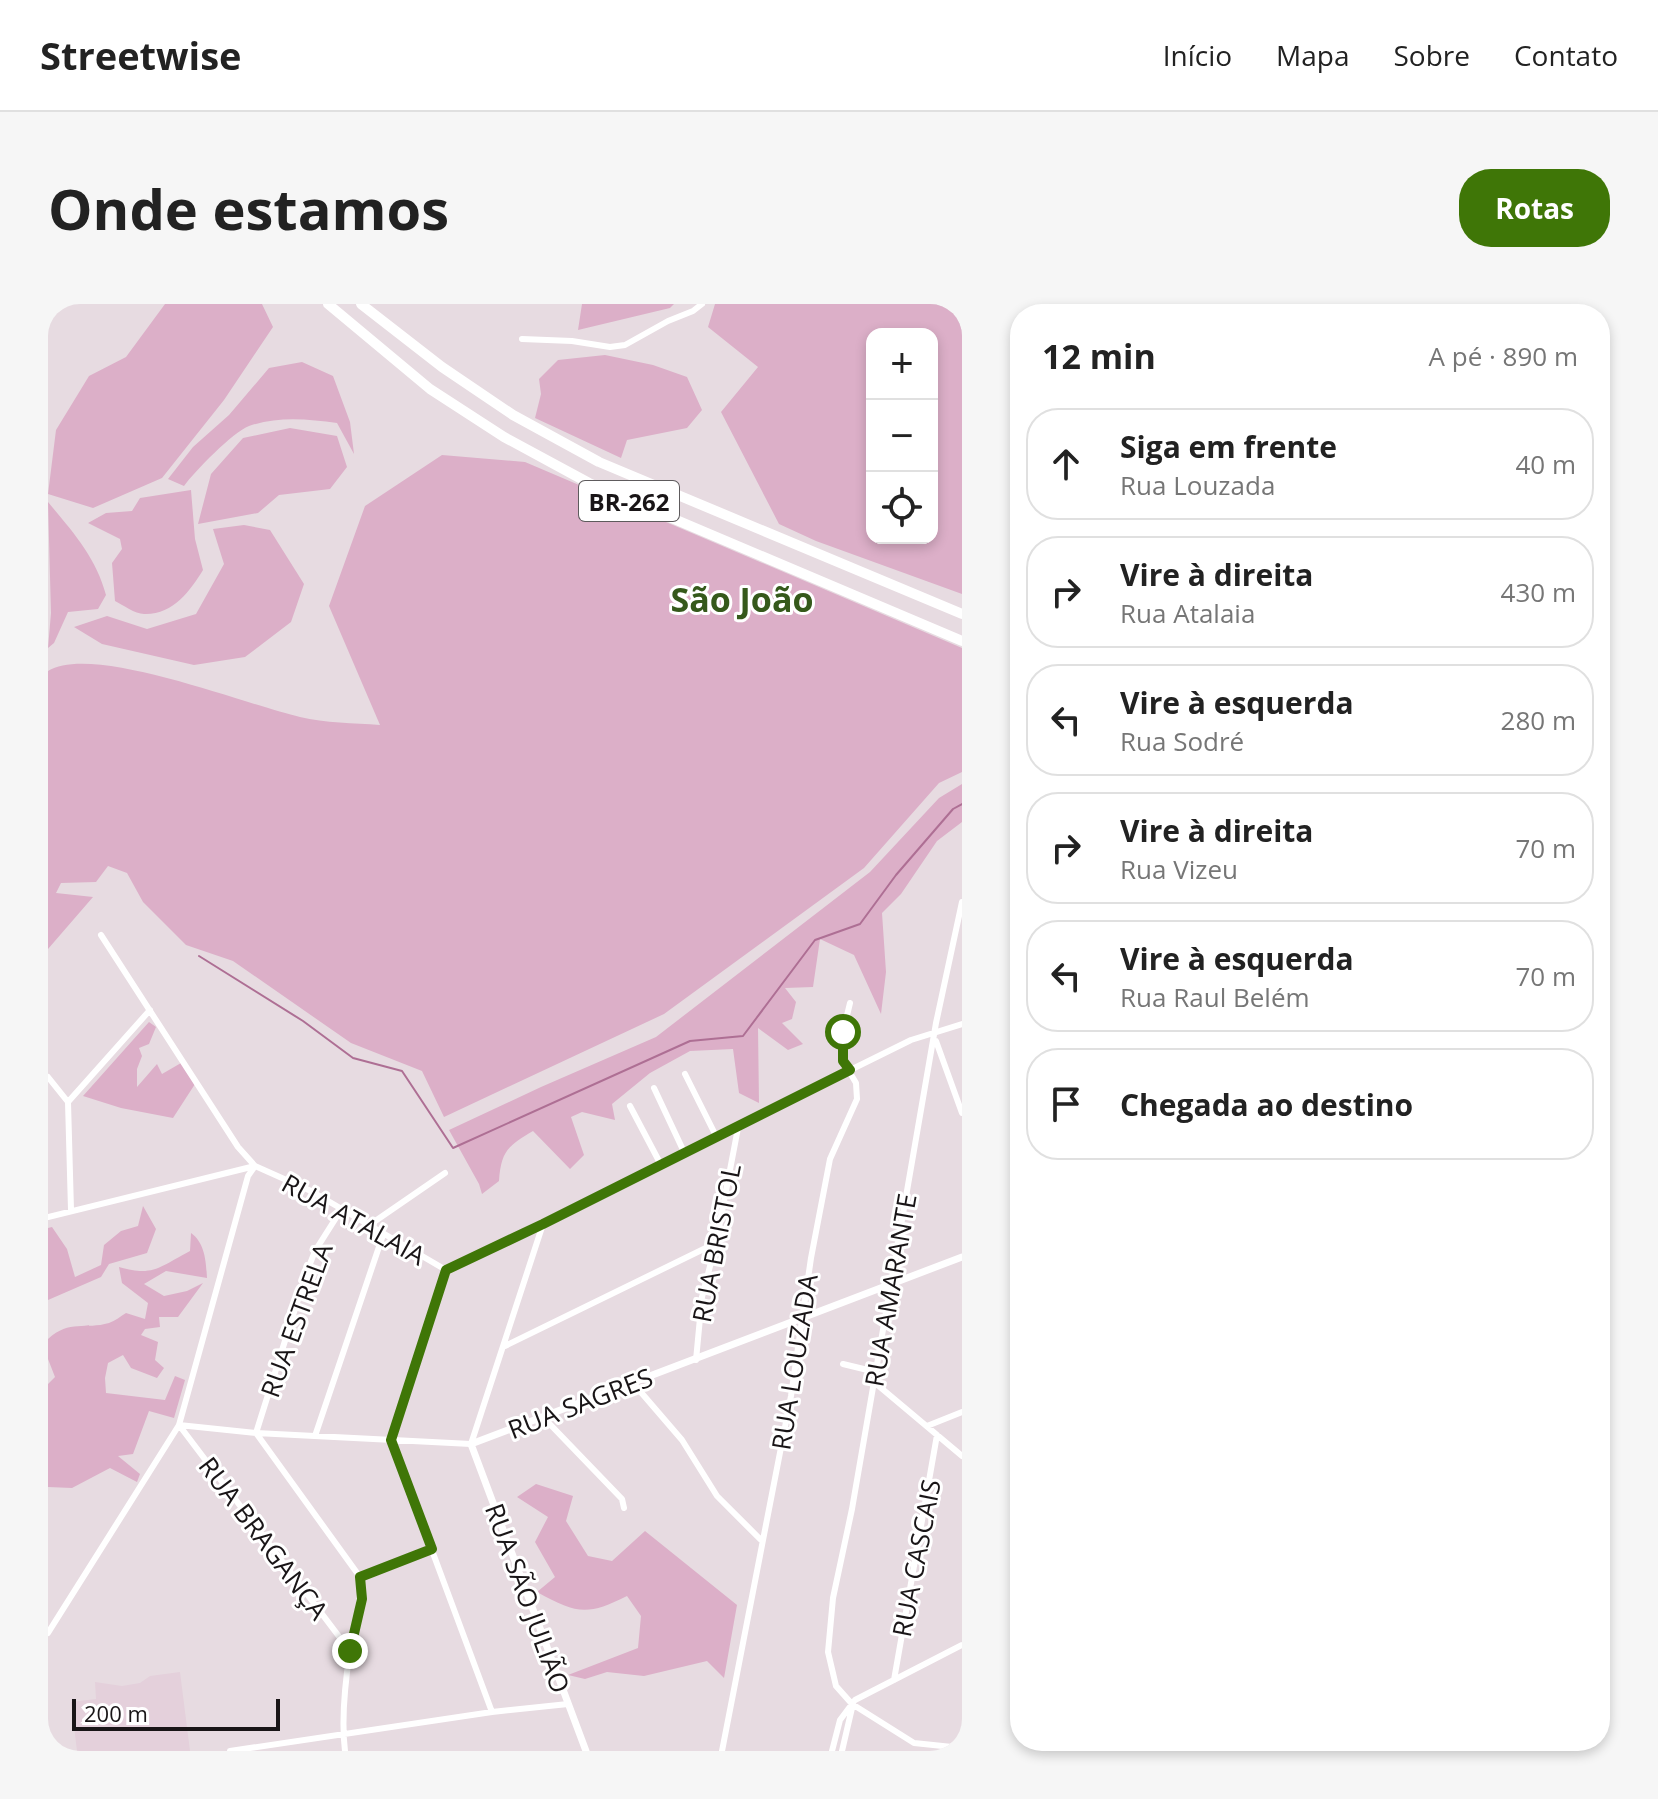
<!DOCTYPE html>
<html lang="pt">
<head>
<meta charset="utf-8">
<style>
	:root { --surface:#fff; --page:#f6f6f6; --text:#222; --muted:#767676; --line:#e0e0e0; --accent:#3f7607 }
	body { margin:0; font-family:"Open Sans",sans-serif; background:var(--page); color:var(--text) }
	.controls { position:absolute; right:24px; top:24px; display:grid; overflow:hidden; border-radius:16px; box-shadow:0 4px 12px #0003 }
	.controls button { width:72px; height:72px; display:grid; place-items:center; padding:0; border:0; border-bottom:2px solid var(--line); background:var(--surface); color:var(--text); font:40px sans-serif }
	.scale { position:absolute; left:24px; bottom:20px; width:208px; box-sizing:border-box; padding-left:8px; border:4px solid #191517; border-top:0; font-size:22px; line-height:28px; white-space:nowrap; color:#191517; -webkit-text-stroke:6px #fff; paint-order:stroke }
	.stop { position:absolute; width:24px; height:24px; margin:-18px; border:6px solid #3f7607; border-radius:50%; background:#fff }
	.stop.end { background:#3f7607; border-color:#fff; box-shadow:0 2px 8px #0008 }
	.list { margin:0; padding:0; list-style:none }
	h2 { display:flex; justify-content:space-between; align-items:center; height:104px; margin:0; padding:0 32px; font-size:34px }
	h2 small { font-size:26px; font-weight:400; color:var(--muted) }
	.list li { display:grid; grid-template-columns:52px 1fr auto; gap:24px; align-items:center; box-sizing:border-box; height:112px; margin:0 16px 16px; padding:0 16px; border:2px solid var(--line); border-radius:32px }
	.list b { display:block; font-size:30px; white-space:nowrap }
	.list p { margin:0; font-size:26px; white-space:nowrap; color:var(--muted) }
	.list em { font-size:26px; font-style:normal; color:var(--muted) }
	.icon { flex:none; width:44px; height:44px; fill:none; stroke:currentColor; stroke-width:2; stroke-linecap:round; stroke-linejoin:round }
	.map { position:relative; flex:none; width:914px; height:1447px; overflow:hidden; border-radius:32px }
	header { display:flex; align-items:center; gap:48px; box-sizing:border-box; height:112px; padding:0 40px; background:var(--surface); border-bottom:2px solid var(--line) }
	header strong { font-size:38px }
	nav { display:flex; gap:44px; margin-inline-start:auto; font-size:28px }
	.intro { display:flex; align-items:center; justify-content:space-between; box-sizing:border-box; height:192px; padding:0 48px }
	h1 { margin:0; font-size:56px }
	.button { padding:20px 36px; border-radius:32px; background:var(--accent); color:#fff; font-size:28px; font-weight:700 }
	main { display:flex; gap:48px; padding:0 48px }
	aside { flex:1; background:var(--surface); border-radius:32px; box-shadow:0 4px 12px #0003 }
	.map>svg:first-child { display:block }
	.built { fill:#e4d0db }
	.green { fill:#dcafc8; fill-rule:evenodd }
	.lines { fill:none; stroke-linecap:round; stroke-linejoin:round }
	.stream { stroke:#ae6f94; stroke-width:2 }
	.minor { stroke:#fff; stroke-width:6 }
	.tertiary { stroke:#fff; stroke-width:7 }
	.motorway { stroke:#fff; stroke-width:10 }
	.route { stroke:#3f7607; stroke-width:10 }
	.labels { text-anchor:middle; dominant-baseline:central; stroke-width:6; stroke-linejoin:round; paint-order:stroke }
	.shield { fill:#fff; stroke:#5e5b5d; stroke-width:2 }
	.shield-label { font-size:24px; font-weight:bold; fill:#191517 }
	.street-label { font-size:26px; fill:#191517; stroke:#fff }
	.district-label { font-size:34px; font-weight:bold; fill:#35591b; stroke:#fff }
</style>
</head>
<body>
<header>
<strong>Streetwise</strong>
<nav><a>Início</a><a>Mapa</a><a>Sobre</a><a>Contato</a></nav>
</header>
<div class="intro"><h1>Onde estamos</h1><a class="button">Rotas</a></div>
<main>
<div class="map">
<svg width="914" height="1447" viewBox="0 0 914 1447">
	<rect width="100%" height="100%" fill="#e7dbe1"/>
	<path class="built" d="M 132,1368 L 142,1447 L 29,1447 L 23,1398 L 48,1395 L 47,1378 L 74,1382 L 92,1379 L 102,1372 Z"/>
	<path class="green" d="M 117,0 L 214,0 L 225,23 L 176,96 L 114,174 L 45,204 L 0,190 L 8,126 L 41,72 L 78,53 Z
		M 534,0 L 626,0 L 622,4 L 530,26 Z
		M 667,0 L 914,0 L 914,290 L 768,237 L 731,220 L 673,108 L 710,63 L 660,23 ZM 824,30 L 884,30 L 884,234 L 824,234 Z
		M 557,51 L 605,61 L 639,73 L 654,106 L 639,124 L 579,136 L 573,154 L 487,114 L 493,90 L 491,75 L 510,56 Z
		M 254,58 L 285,72 L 302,118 L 306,150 L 289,119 C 260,115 230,112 201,122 C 185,128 147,167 136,182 L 120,175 L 145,143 L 181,111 L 221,64 Z
		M 242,124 L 289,132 L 299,163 L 282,185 L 231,191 L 210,209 L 150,220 L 163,170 L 195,134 Z
		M 394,151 L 477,158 L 914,344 L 914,468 L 891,479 L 816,564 L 616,710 L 396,813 L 374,767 L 303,739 L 185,657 L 138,641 L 95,598 L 79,569 L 60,562 L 48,578 L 13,579 L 8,589 L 45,593 L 0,645 L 0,367 C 45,339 198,401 252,413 C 277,419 306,419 332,421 L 281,302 L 317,202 Z
		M 143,186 L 147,235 L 155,266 C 142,287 125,311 96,310 C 87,310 75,301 67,297 L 64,259 L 74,245 L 72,235 L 40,219 L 58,209 L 84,207 L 92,194 Z
		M 0,198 C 24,227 48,253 58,291 L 50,305 L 20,308 L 6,339 L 0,344 L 3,309 Z
		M 196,221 L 222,226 L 256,280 L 243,318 L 197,353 L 146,361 L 54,340 L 26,323 L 59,312 L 99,325 L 148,310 L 176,260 L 165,225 Z
		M 914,480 L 914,518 L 889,537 L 853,590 L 834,609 L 838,668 L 833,710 L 806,651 L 772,635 L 765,683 L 737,684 L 748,698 L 744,715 L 734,719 L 755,740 L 740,746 L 710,724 L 711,799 L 691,789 L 685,745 L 642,747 L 602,769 L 564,800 L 567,816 L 534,808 L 523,813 L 536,851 L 522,865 L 485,827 C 460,842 453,847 451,877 L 434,890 L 431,880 L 401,826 L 493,783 L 608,733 L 822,568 L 891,494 Z
		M 101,718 L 108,723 L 101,740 L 91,744 L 94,752 L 89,765 L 89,783 L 109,760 L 114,770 L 133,759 L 147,780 L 125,814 L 73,804 L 35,792 Z
		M 95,902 L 108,925 L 99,949 L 61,960 L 53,973 L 0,996 L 0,924 L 4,923 L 19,945 L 27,973 L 53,961 L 56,941 L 73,927 L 90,922 Z
		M 143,929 C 157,939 158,957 159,974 L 118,967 L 96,980 L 116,992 L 139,987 L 155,979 L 130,1013 L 111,1013 L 112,1023 L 97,1025 L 93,1031 L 110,1038 L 107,1056 L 116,1064 L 109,1074 L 83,1064 L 75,1051 L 60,1059 L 57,1074 L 58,1089 L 117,1096 L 127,1072 L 137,1076 L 126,1114 L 101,1107 L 85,1150 L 70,1152 L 92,1170 L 89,1178 L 62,1164 L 24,1184 L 0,1183 L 0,1080 L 7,1073 L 0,1055 L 0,1035 C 22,1015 37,1026 61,1019 C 67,1017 73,1012 78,1009 L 97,1015 L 100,999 L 74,979 L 71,963 C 106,973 111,963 142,947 Z
		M 488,1180 L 525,1192 L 518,1217 L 540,1252 L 564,1257 L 597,1227 L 689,1301 L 676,1374 L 659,1357 L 596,1372 L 559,1368 L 537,1375 L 520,1371 L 590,1344 L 593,1312 L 579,1292 C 539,1312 529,1310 489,1288 L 507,1273 L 487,1238 L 500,1213 L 469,1193 Z"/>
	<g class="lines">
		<path class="stream" d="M 151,652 L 255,717 L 305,754 L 354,767 L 405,844 L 642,737 L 695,732 L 767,636 L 812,620 L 848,571 L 905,505 L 914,500"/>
		<path class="minor" d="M 474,35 L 524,37 L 562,43 L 577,41 L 620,17 L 645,7 L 654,0
			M 914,598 L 888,719 L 804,1205 L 785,1294 L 780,1348 L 788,1382 L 804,1400 L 866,1439 L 914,1444
			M 53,631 L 190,843 L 207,862 L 263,887 L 398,966 L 863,736 L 914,720
			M 888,737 L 914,809
			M 637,770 L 668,832
			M 0,773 L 20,798
			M 606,784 L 636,848
			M 20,798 L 102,706
			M 20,798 L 23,906
			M 582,802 L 612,859
			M 293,906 L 267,947 L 258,970 L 208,1129 L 312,1273
			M 0,913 L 207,862
			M 320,922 L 397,869
			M 398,966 L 343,1136 L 444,1408
			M 457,1042 L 668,939
			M 648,1056 L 654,993 L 668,939 L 690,824
			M 795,1060 L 828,1068
			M 826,1078 L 914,1152
			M 585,1079 L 634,1136 L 669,1192 L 713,1236
			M 495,1113 L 574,1195 L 576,1204
			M 131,1121 L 208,1129 L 423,1140 L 495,920
			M 131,1121 L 302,1347
			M 879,1122 L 914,1108
			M 267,1132 L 335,931
			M 312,1273 L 384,1245
			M 0,1329 L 131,1121 L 200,872 L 207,862
			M 846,1376 L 889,1131
			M 900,1445 L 914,1434
			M 182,1447 L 444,1408 L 520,1400
			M 297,1447 C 293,1415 297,1379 302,1347 C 306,1321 314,1299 312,1273
			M 674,1447 L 743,1092 L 763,954 L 782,855 L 809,795 L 808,779 L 795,757 L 795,728 L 802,699
			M 784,1447 L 792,1416 L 807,1396 L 914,1341
			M 794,1447 L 804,1404"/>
		<path class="tertiary" d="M 538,1447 L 423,1140 L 914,953"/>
		<path class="motorway" d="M 280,0 L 382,85 L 456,133 L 541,179 L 914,337
			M 313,0 L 394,63 L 465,111 L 551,158 L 914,310"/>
	</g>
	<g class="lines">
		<path class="route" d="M 302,1347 L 314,1295 L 312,1273 L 384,1245 L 343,1136 L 398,966 L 495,920 L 802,766 L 795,757 L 795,728"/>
	</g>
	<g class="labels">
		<rect class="shield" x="531" y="177" width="100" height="40" rx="6"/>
		<g class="shield-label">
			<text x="581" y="197">BR-262</text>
		</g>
		<g class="street-label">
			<text transform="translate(306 915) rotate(29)">RUA ATALAIA</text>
			<text transform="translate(668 939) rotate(-79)">RUA BRISTOL</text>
			<text transform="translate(842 986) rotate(-80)">RUA AMARANTE</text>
			<text transform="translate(248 1016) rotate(-70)">RUA ESTRELA</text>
			<text transform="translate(746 1058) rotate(-81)">RUA LOUZADA</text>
			<text transform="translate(532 1099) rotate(-21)">RUA SAGRES</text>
			<text transform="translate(216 1234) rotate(53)">RUA BRAGANÇA</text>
			<text transform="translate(868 1254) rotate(-79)">RUA CASCAIS</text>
			<text transform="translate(480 1294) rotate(70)">RUA SÃO JULIÃO</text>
		</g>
		<g class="district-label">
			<text x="694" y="295">São João</text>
		</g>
	</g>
</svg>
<div class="controls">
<button>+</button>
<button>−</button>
<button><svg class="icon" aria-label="locate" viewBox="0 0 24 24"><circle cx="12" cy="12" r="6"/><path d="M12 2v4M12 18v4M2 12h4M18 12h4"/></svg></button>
</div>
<div class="scale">200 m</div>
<div class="stop" style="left:795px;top:728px"></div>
<div class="stop end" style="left:302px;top:1347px"></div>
</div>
<aside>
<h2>12 min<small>A pé · 890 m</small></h2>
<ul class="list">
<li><svg class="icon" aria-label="ahead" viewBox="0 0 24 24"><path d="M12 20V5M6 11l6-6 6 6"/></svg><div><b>Siga em frente</b><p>Rua Louzada</p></div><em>40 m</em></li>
<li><svg class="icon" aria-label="right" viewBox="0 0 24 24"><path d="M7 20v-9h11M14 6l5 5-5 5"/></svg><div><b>Vire à direita</b><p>Rua Atalaia</p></div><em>430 m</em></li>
<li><svg class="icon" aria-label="left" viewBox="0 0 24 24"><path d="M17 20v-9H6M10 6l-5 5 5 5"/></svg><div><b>Vire à esquerda</b><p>Rua Sodré</p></div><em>280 m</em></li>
<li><svg class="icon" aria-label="right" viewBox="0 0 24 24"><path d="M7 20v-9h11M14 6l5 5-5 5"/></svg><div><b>Vire à direita</b><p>Rua Vizeu</p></div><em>70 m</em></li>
<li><svg class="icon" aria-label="left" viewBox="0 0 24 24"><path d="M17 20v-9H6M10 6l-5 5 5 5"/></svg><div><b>Vire à esquerda</b><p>Rua Raul Belém</p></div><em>70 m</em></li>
<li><svg class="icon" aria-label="arrive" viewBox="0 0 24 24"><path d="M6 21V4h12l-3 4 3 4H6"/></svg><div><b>Chegada ao destino</b></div></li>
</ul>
</aside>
</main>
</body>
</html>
